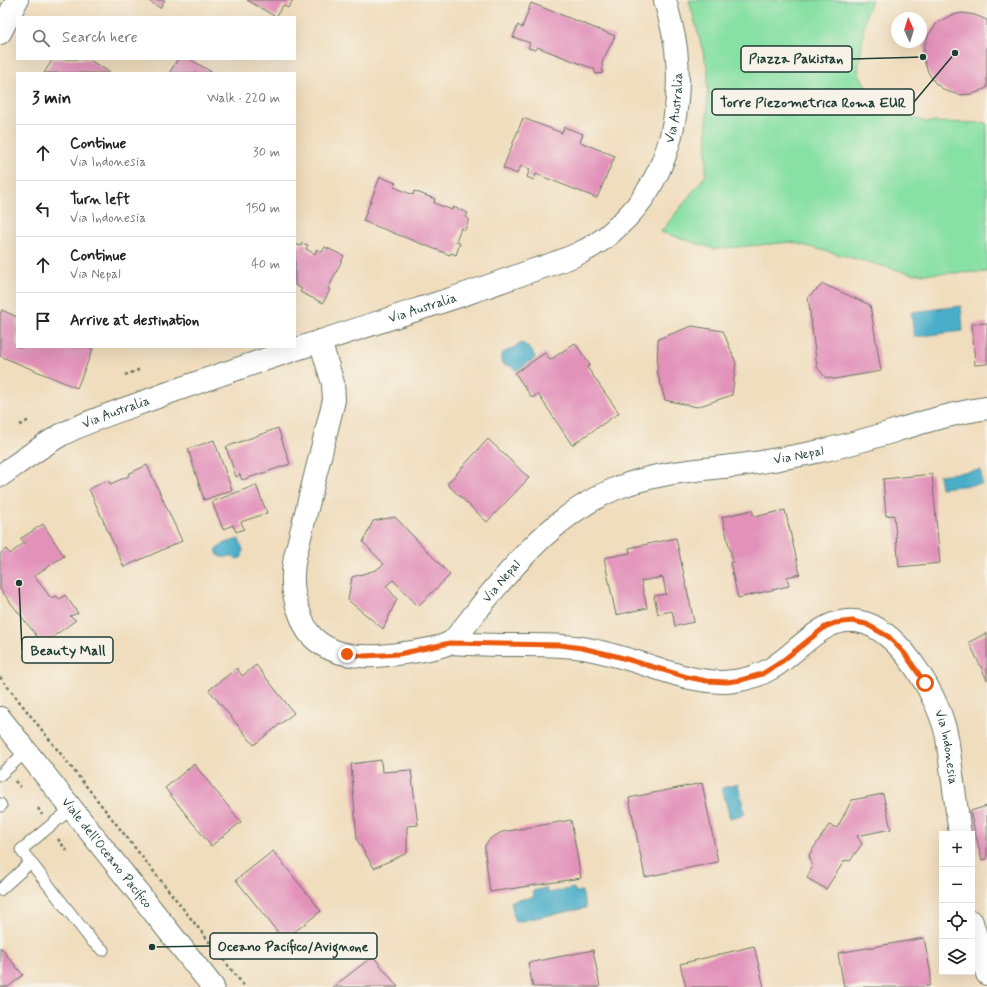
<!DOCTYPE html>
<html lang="en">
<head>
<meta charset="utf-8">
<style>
	:root { --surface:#fff; --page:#f6f6f6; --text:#222; --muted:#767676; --line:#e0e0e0 }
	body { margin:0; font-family:Mynerve,sans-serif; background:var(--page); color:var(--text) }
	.controls { position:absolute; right:12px; bottom:12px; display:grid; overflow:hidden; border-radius:0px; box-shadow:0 4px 16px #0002 }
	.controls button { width:36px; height:36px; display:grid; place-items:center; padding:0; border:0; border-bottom:1px solid var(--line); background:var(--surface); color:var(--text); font:20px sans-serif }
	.compass { position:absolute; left:891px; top:12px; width:36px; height:36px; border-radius:50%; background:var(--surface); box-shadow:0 4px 16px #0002; rotate:356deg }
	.stop { position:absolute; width:12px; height:12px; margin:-9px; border:3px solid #ea580c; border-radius:50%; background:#fff }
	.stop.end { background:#ea580c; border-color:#fff; box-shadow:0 1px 4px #0008 }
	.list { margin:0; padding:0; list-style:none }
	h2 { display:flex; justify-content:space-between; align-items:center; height:52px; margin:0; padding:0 16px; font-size:17px }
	h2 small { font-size:13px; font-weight:400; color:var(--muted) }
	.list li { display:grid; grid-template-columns:26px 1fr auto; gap:12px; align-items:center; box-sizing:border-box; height:56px; padding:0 16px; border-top:1px solid var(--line) }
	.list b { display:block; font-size:15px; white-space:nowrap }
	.list p { margin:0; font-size:13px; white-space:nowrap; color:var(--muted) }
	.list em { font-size:13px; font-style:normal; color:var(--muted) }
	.icon { flex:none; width:22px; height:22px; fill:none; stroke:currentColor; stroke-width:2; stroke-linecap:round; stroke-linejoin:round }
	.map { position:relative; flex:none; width:987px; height:987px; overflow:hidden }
	.search { position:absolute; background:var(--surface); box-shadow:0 4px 16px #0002; left:16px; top:16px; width:280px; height:44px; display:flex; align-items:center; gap:10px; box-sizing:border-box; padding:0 14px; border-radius:0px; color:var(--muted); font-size:15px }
	.panel { position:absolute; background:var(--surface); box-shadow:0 4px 16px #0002; left:16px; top:72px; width:280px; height:276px; border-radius:0px }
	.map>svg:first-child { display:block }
	.green { fill:#87e0a4; stroke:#538e6c }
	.water { fill:#4aaec9; stroke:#34767e }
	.building { fill:#e291b9 }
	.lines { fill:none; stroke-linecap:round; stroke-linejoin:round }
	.lane-casing { stroke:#687564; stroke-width:13 }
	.street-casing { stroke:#687564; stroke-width:24 }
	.secondary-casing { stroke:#687564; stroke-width:24 }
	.path { stroke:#687564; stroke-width:2.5; stroke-dasharray:3 3; stroke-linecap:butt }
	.lane { stroke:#fff; stroke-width:11 }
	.street { stroke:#fff; stroke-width:22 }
	.secondary { stroke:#fff; stroke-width:22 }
	.route { stroke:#ea580c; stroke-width:5 }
	.labels { text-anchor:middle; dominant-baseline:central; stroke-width:3.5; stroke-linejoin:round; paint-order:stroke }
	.street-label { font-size:13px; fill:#1f3d34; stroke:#f7f3e8 }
	.leader { fill:none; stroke:#1f3d34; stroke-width:1.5 }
	.callout-dot { fill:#1f3d34; stroke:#f7f3e8; stroke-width:1.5 }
	.callout { fill:#f7f3e8; stroke:#1f3d34; stroke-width:1.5 }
	.callout-label { font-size:14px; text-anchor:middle; font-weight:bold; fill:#1f3d34 }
</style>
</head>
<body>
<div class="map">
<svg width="987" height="987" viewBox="0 0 987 987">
	<rect width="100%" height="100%" fill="#f7f3e8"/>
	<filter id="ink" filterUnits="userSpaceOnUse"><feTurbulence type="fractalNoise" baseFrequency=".025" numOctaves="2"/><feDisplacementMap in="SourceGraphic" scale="8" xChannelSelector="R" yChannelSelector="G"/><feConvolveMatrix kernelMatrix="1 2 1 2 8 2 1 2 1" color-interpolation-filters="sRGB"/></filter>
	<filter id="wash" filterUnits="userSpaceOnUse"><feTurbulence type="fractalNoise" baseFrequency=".012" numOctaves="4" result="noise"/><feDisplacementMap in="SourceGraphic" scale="16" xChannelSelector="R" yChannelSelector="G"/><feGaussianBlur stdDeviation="0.9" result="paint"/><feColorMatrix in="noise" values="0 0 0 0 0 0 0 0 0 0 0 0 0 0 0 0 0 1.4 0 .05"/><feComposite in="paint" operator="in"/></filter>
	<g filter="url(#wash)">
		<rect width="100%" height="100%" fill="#f0ddbd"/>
		<path class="green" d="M 689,0 L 872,0 L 866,13 L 858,72 L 878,107 L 926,122 L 987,123 L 987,272 L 913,274 L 791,242 L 715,249 L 661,232 L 706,175 L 708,70 Z"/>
		<path class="water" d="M 961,306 L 963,331 L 914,337 L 911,312 Z
			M 522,343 C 527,346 535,352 535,358 L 518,370 L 515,370 L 511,366 L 504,365 L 501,361 L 501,354 Z
			M 981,470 L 982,484 L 941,488 L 939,475 Z
			M 239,539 L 243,550 L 242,557 L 238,559 L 230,556 C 223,559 218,558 216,550 L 222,544 Z
			M 738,784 L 745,814 L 730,818 L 722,788 Z
			M 546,888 L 547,893 L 574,888 L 575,892 L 582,891 L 586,908 L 515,922 L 511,901 L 534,897 L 533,891 Z"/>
		<g id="blocks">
			<path class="building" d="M 148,0 L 165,0 L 160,8 Z
				M 247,0 L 293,0 L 288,8 L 283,5 L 276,17 Z
				M 531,3 L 615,36 L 602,62 L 603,73 L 596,74 L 594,69 L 537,47 L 535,50 L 528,48 L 530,43 L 513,37 L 518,25 L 522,28 Z
				M 962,13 L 975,15 L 987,20 L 987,88 L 973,94 L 959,95 L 946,91 L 935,83 L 928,72 L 924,60 L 924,46 L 929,34 L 937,23 L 949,16 Z
				M 53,59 L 88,59 L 111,73 L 44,73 Z
				M 178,59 L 190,59 L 213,73 L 169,73 Z
				M 523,118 L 562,133 L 564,127 L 583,134 L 580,142 L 615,156 L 597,198 L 536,174 L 534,180 L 527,177 L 530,169 L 521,166 L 517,174 L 503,168 Z
				M 380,177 L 396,183 L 394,187 L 413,195 L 414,191 L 435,199 L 434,203 L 452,210 L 453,207 L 468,213 L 466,217 L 469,219 L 465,230 L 461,228 L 456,241 L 460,243 L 456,255 L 451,253 L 450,255 L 363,221 Z
				M 302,243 L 308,245 L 306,249 L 315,254 L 317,249 L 322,252 L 325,247 L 344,256 L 328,289 L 330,290 L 323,303 L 300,292 L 302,289 L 295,285 L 295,244 L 301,246 Z
				M 823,284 L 870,305 L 881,371 L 834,379 L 825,377 L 817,367 L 808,297 Z
				M 2,310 L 17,317 L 17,347 L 88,347 L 93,349 L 77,388 L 0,356 L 0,314 Z
				M 987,323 L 987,364 L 975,365 L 972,324 Z
				M 692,326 L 723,331 L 736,363 L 732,395 L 697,407 L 665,400 L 657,371 L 658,339 Z
				M 575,343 L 590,365 L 587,367 L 619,413 L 572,445 L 538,394 L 532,398 L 515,373 L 545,353 L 550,360 Z
				M 278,428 L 290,464 L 242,480 L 240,474 L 236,477 L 226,447 Z
				M 488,439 L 529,478 L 487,522 L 447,484 Z
				M 214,440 L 232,490 L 204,500 L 188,449 Z
				M 147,465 L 182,541 L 124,567 L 89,489 L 108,480 L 110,484 L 129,476 L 128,474 Z
				M 932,474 L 940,563 L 899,567 L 894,515 L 886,516 L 883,479 Z
				M 256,485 L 267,513 L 241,522 L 244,529 L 236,532 L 233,525 L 223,529 L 212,502 Z
				M 752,510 L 754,517 L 785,510 L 800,574 L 787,577 L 789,586 L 738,598 L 730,562 L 733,562 L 722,517 Z
				M 395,517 L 450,575 L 418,606 L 393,580 L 386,586 L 397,599 L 383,629 L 348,600 L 352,577 L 376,570 L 384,564 L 363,542 L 373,521 Z
				M 43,524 L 64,556 L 34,576 L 51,598 L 56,596 L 60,599 L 65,595 L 78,613 L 70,616 L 76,620 L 43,644 L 0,589 L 0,554 L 6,549 L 10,554 L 25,542 L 20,539 Z
				M 676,538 L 694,622 L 675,626 L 672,611 L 658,614 L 654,596 L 666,594 L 663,577 L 641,581 L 647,608 L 616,615 L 604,558 L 630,553 L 629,548 Z
				M 987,633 L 987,680 L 969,642 Z
				M 256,665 L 294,713 L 254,745 L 209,690 L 237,668 L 242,676 Z
				M 381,760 L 382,772 L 411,770 L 418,825 L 407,826 L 407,853 L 374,868 L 357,840 L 351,764 Z
				M 194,764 L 241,822 L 211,846 L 165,788 Z
				M 702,783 L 718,862 L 645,877 L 629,798 Z
				M 883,794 L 891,829 L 857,836 L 862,844 L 850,861 L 845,860 L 826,889 L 807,878 L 812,867 L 809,855 L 829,825 L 837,828 L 852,800 Z
				M 987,806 L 987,859 L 982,860 L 970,811 Z
				M 571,820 L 581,878 L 490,892 L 485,853 L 485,845 L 491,838 L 502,832 Z
				M 273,851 L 321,911 L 284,940 L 236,880 Z
				M 924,938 L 931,975 L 929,986 L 921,987 L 844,987 L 838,953 Z
				M 754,946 L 764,987 L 686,987 L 680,964 Z
				M 0,947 L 23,975 L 8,987 L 0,987 Z
				M 593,950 L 600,987 L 533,987 L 528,963 Z
				M 373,956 L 398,987 L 333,987 Z"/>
		</g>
	</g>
	<g filter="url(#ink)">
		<use href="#blocks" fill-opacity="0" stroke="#687564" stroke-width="1"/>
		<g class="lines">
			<defs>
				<path id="lane" d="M 0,775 L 27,751
					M 0,804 L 1,806
					M 72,808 L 21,850 L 92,941 L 103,950
					M 0,890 L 31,862"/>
				<g id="street">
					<path d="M 0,33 L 17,0"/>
					<path id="s1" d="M 320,341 L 333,383 L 334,400 L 295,557 C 291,577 292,595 300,614 C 303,621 305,628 309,633 C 332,661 372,658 404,653 C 414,652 440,648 449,643 C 456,640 480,606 487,598 C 523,554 563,510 617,488 C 657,472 699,470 741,465 C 767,461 794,457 820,451 C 876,440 930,416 987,408"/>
					<path id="s2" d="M 0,476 C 20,462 40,447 61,435 C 95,417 132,407 168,393 C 257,361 348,332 438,303 C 470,293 502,281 534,270 C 562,261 593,251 615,229 C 628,217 641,203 650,187 C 674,147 682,96 676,49 C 674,33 669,16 665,0"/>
					<path id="s3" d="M 450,643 C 469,644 488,645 507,645 C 533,645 558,644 583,648 C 605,652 628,659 650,666 C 677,675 706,685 735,681 C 747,679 761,675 772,668 C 801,650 826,611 865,623 C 904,636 939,699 947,737 L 960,834"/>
					<path d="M 972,922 L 987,974"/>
				</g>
				<g id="secondary">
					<path id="s4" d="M 0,718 L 213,987"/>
				</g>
			</defs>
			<use href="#lane" class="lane-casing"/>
			<use href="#street" class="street-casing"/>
			<use href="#secondary" class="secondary-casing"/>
			<path class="path" d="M 125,375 L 141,369
				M 20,425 L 29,420
				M 0,677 L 245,987
				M 15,781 L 20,787
				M 38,808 L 42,815
				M 58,839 L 67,851"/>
			<use href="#lane" class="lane"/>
			<use href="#street" class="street"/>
			<use href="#secondary" class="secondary"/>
		</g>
	</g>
	<g class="lines" filter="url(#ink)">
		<path class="route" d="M 347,654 L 365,656 L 399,654 L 450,643 L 560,645 L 582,648 L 616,656 L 687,677 L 707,681 L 727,682 L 741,680 L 762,674 L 781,662 L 825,627 L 835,623 L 852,621 L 866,624 L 889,637 L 905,654 L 925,683"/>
	</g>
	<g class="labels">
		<g class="street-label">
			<text stroke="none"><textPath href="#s2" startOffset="805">Via Australia</textPath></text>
			<text stroke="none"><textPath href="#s2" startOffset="457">Via Australia</textPath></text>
			<text stroke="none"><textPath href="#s2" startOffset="133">Via Australia</textPath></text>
			<text stroke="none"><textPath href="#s1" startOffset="866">Via Nepal</textPath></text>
			<text stroke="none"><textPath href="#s1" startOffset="531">Via Nepal</textPath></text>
			<text stroke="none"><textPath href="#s3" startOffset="592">Via Indonesia</textPath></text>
			<text stroke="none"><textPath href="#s4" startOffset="172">Viale dell'Oceano Pacifico</textPath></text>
		</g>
	</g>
	<path class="leader" d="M923 57L852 59M955 53L914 102M19 583L22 650M152 947L210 946"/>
	<g class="callout-dot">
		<circle cx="923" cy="57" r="4"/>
		<circle cx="955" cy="53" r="4"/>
		<circle cx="19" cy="583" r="4"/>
		<circle cx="152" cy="947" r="4"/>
	</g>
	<g class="callout">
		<rect x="741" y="46" width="111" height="26" rx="4"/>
		<rect x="712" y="89" width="202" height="26" rx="4"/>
		<rect x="22" y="637" width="91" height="26" rx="4"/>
		<rect x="210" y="933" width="167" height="26" rx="4"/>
	</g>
	<g class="callout-label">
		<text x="796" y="63">Piazza Pakistan</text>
		<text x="813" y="107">Torre Piezometrica Roma EUR</text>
		<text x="68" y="655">Beauty Mall</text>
		<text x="293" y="951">Oceano Pacifico/Avignone</text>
	</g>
</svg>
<div class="controls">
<button>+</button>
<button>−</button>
<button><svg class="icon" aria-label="locate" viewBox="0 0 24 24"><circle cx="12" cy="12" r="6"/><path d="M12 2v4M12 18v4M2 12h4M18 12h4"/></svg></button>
<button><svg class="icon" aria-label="layers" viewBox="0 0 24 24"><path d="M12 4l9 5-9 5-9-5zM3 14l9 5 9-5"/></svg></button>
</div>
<svg class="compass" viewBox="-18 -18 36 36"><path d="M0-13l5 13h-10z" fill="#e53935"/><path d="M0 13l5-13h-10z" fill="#767676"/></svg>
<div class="stop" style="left:925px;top:683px"></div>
<div class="stop end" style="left:347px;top:654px"></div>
<div class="search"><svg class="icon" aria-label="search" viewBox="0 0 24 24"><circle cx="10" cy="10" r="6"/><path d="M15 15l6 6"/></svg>Search here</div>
<section class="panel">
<h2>3 min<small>Walk · 220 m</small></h2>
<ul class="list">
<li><svg class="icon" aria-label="ahead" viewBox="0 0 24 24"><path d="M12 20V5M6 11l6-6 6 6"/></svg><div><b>Continue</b><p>Via Indonesia</p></div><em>30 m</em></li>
<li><svg class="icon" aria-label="left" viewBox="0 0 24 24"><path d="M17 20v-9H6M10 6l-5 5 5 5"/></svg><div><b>Turn left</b><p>Via Indonesia</p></div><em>150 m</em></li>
<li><svg class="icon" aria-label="ahead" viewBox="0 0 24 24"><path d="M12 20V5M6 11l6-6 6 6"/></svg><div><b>Continue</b><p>Via Nepal</p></div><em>40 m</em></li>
<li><svg class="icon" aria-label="arrive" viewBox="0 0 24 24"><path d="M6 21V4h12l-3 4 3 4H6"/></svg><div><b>Arrive at destination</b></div></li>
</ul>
</section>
</div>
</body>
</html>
